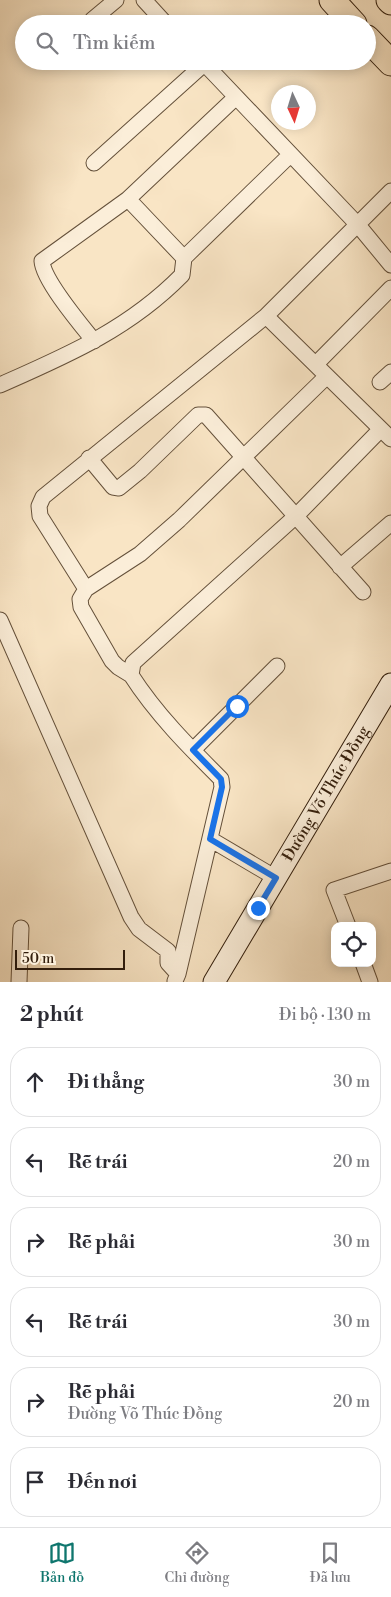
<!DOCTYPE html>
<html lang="vi">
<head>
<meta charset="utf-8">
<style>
	:root { --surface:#fff; --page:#f7f7f7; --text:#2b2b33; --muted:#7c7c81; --line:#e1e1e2; --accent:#0f766e }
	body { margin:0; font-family:"Libre Bodoni",serif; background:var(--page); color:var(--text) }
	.controls { position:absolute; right:15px; bottom:15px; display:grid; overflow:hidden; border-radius:10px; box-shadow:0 2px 12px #0003 }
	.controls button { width:45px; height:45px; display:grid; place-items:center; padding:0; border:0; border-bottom:1px solid var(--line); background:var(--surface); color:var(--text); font:25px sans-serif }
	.compass { position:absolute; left:271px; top:85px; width:45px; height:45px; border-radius:50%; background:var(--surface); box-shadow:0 2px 12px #0003; rotate:176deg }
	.scale { position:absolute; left:15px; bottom:12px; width:110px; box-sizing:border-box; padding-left:5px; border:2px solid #331e0c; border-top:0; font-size:14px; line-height:18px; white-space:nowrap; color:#331e0c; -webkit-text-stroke:4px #fbeed9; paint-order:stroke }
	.stop { position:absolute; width:15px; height:15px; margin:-11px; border:4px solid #1a73e8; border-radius:50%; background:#fff }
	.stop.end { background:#1a73e8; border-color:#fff; box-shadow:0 1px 5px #0008 }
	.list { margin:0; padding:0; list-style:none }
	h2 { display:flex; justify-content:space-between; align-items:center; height:65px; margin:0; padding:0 20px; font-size:21px }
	h2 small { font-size:16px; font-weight:400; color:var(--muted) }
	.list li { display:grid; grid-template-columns:32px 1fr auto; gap:15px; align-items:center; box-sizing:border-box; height:70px; margin:0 10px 10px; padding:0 10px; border:1px solid var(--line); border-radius:20px }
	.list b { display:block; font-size:19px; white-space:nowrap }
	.list p { margin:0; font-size:16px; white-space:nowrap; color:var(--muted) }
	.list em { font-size:16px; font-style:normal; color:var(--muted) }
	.icon { flex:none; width:28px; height:28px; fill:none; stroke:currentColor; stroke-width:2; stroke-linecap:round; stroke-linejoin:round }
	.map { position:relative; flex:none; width:391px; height:982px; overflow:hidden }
	.search { position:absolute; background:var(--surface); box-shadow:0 2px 12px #0003; left:15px; right:15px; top:15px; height:55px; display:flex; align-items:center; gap:12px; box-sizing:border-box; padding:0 18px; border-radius:28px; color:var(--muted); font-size:19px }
	.sheet { height:545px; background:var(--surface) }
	nav { display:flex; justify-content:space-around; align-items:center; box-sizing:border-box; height:70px; border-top:1px solid var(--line); background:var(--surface); font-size:14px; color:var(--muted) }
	nav a { display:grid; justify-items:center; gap:2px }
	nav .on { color:var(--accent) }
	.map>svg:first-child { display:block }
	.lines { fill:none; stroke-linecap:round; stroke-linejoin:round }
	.street-casing { stroke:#64503a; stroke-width:17 }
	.secondary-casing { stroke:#331e0c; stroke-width:23 }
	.primary-casing { stroke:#331e0c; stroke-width:27 }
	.street { stroke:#fbeed9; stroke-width:15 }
	.secondary { stroke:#fbeed9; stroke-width:21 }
	.primary { stroke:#f9e5c5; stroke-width:25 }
	.route { stroke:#1a73e8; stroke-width:6 }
	.labels { text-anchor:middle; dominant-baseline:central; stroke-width:4; stroke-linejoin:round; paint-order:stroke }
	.street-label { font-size:16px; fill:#331e0c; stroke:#fbeed9 }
</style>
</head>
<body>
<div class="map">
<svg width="391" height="982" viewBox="0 0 391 982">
	<rect width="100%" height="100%" fill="#f9e5c5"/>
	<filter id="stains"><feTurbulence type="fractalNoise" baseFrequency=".004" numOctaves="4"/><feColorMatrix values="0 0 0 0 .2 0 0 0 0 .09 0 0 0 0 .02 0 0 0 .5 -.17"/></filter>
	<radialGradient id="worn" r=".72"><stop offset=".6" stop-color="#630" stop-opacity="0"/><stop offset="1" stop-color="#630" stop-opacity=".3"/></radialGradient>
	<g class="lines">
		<defs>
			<path id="street" d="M 144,0 L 166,24
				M 92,20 L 116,0
				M 202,61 L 358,225 L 391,265
				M 94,163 L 204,64
				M 184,258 L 290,155
				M 266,316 L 391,439
				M 94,341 C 81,325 43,280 42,261 L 128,199 L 236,97
				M 316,364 L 391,288
				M 380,382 L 391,372
				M 0,385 C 68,355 129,329 182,275 L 184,258 L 128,199
				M 89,458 L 113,487 L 119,488 L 140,471 L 198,415 L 206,415 L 363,592
				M 340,567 L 391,523
				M 86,589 L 140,554 L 179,520 L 327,376
				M 0,620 L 131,917 L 139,929 L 168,951 L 168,963 L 178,974 L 175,981
				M 131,675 L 118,667 L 112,661 L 81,607 L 80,599 L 86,589 L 40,516 L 39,506 L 43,497 L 266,316 L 391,191
				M 193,750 L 277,666
				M 210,839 L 276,878
				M 348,926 L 334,890 L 391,871
				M 363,963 L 370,982
				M 178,974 L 222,787 L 221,779 C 189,747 156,714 131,675 L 133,663 L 296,516 L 381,429
				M 19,982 L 21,928"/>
			<g id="secondary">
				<path id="s1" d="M 214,982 L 391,684"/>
			</g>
			<path id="primary" d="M 332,0 L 354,24
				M 389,0 L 391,2
				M 367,38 L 391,63"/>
		</defs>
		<use href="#street" class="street-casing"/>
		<use href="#secondary" class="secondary-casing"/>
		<use href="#primary" class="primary-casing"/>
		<use href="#street" class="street"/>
		<use href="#secondary" class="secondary"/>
		<use href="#primary" class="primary"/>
	</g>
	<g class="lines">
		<path class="route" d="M 237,706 L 193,750 L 221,779 L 222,787 L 210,839 L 276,878 L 258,908"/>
	</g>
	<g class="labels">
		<g class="street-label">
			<text stroke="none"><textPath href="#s1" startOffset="219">Đường Võ Thúc Đồng</textPath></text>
		</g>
	</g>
	<rect width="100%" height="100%" filter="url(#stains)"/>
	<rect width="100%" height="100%" fill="url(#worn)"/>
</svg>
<div class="controls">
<button><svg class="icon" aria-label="locate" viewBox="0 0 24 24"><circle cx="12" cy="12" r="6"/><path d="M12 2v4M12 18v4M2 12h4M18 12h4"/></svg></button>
</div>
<svg class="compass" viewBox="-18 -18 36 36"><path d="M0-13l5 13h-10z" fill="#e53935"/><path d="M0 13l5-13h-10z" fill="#7c7c81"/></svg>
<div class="scale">50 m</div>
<div class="stop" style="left:237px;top:706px"></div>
<div class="stop end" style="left:258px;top:908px"></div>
<div class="search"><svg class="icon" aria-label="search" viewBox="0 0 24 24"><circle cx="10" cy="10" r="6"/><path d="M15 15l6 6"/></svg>Tìm kiếm</div>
</div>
<section class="sheet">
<h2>2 phút<small>Đi bộ · 130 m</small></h2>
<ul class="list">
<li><svg class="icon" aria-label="ahead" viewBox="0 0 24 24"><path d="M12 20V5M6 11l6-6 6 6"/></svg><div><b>Đi thẳng</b></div><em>30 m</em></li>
<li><svg class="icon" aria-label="left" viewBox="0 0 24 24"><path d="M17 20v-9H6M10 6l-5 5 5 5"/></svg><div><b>Rẽ trái</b></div><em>20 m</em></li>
<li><svg class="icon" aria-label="right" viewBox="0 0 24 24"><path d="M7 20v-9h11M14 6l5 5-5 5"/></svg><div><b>Rẽ phải</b></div><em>30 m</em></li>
<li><svg class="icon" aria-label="left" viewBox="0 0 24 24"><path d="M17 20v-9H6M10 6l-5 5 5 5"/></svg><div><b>Rẽ trái</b></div><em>30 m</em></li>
<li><svg class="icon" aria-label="right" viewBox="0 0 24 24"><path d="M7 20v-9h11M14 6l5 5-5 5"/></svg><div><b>Rẽ phải</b><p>Đường Võ Thúc Đồng</p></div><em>20 m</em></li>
<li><svg class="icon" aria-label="arrive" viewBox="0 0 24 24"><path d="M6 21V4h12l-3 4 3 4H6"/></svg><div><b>Đến nơi</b></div></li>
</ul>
</section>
<nav>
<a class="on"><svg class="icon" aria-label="map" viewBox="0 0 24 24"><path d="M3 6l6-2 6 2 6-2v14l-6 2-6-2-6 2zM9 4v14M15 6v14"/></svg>Bản đồ</a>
<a><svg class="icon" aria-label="directions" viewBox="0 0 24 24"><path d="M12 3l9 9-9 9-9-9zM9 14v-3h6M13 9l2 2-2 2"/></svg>Chỉ đường</a>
<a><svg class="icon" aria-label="saved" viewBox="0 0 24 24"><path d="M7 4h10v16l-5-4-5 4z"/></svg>Đã lưu</a>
</nav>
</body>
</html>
